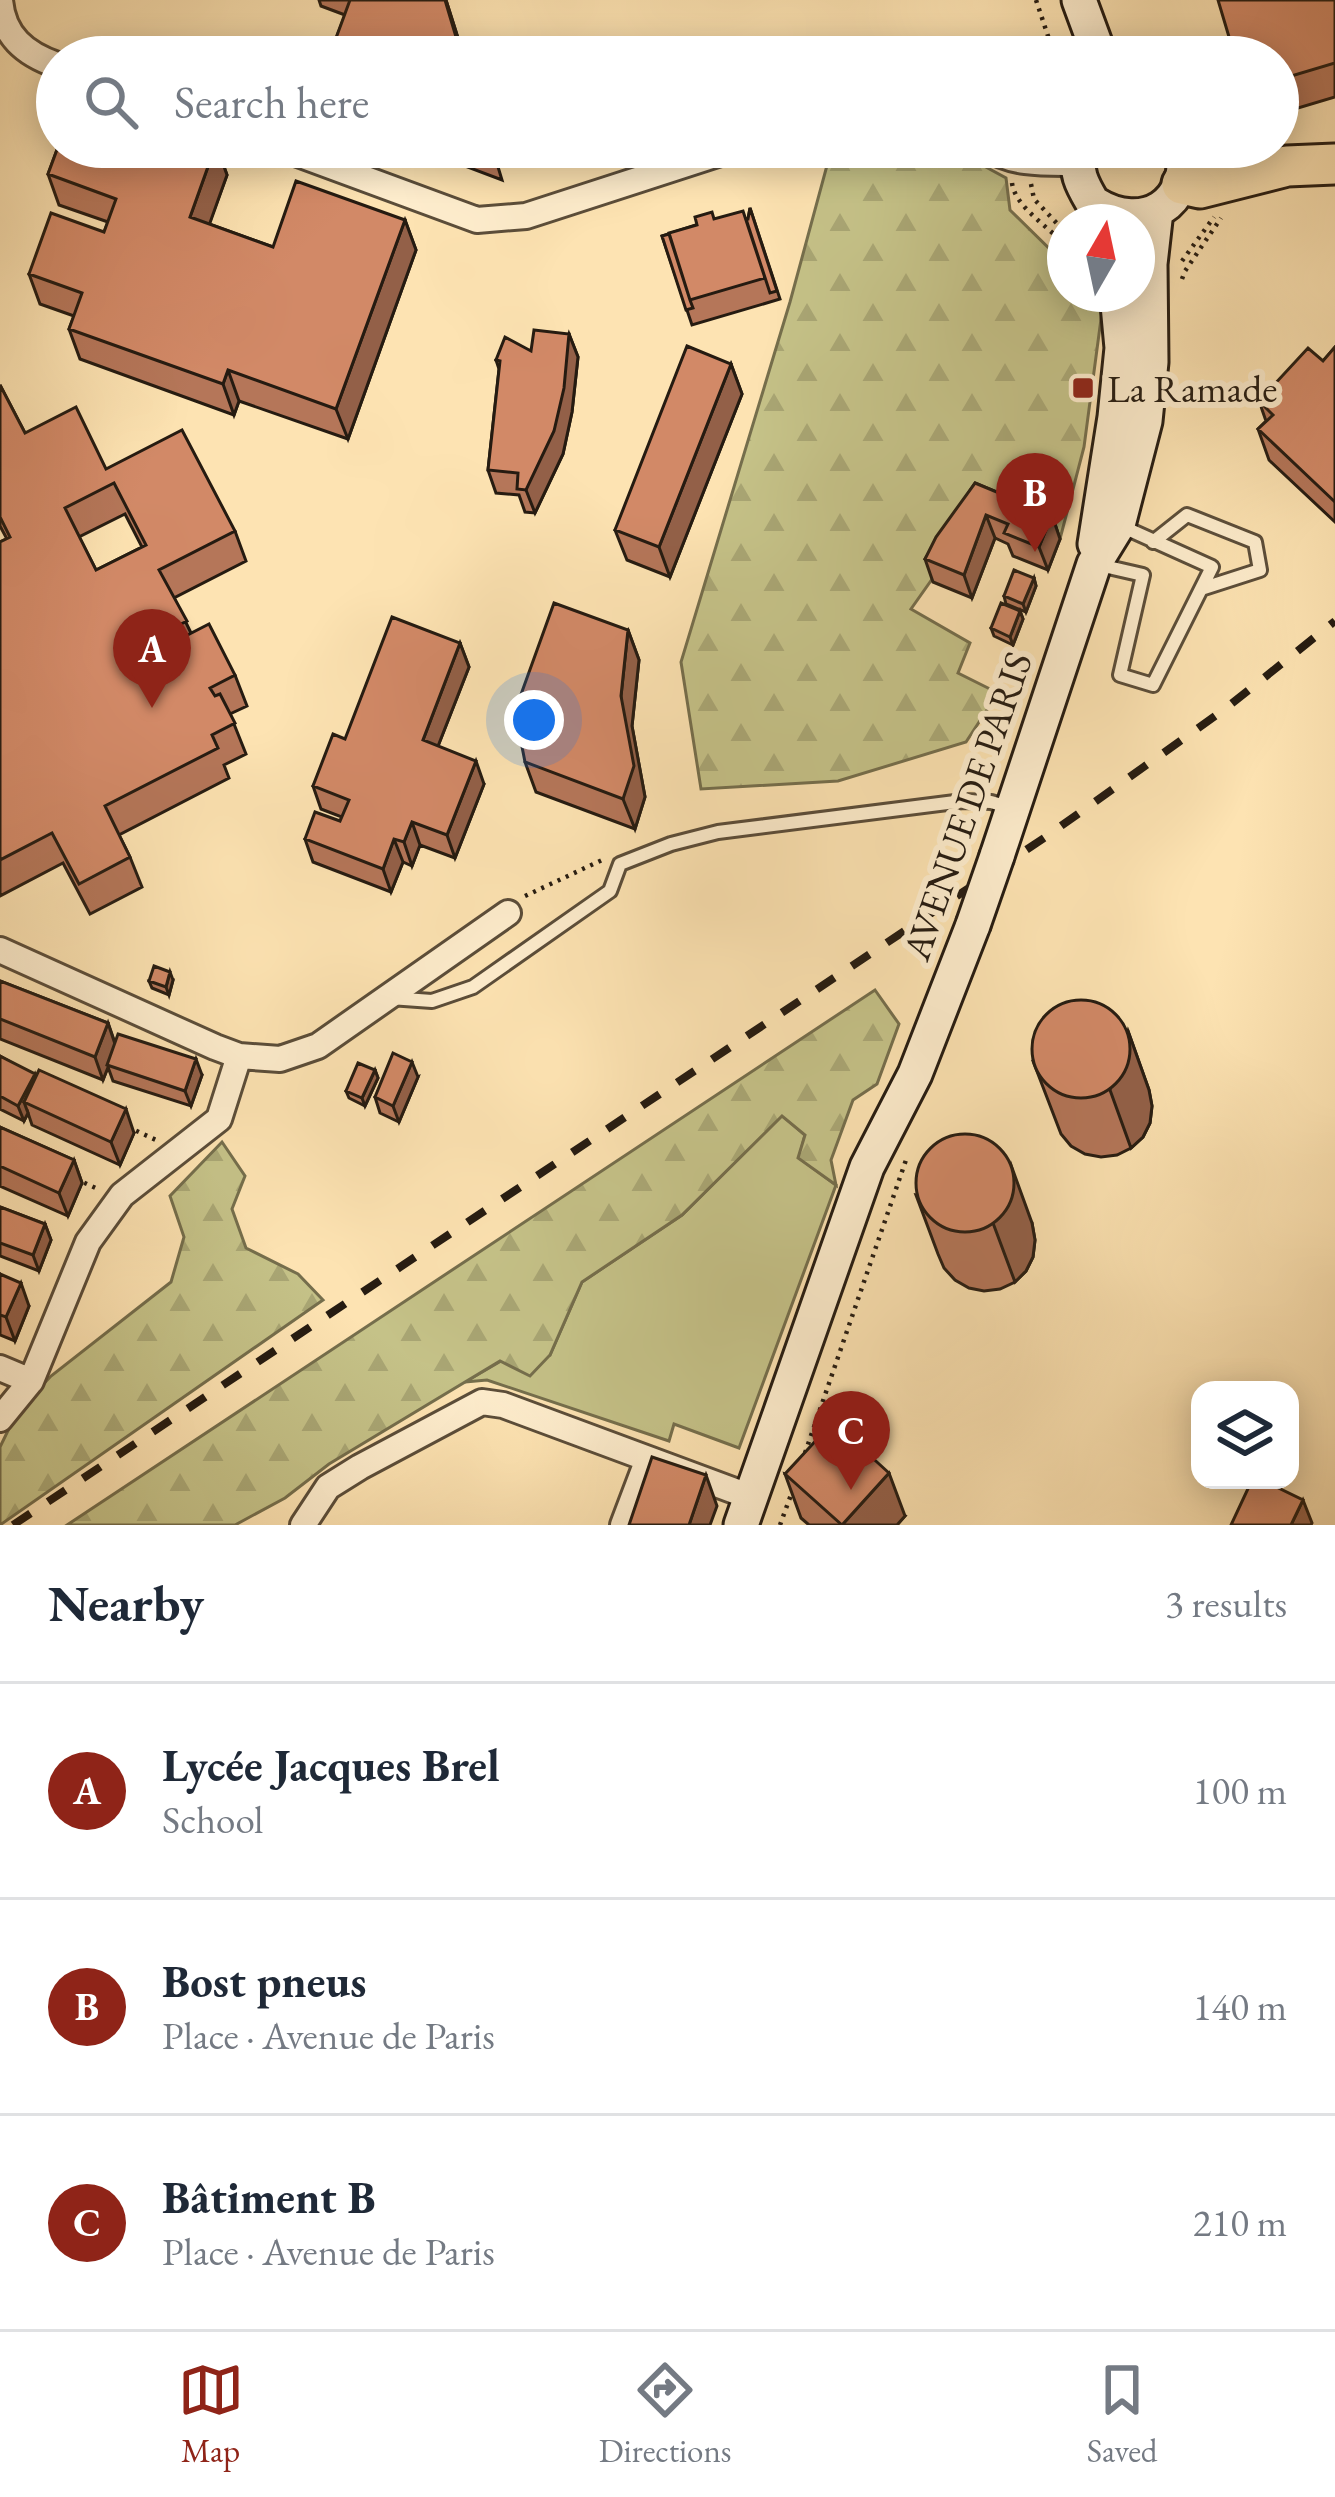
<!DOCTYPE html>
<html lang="en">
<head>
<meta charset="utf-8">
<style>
	:root { --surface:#fff; --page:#f2f2f3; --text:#1f2937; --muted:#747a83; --line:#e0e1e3; --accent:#8f2418 }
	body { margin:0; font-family:"EB Garamond",serif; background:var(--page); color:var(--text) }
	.controls { position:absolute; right:36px; bottom:36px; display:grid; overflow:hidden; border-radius:24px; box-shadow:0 6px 30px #0003 }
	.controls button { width:108px; height:108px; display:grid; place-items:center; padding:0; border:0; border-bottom:3px solid var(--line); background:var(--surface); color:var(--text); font:60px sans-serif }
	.compass { position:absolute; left:1047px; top:204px; width:108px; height:108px; border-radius:50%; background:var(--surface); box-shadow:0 6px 30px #0003; rotate:9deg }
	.you { position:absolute; left:534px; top:720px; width:42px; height:42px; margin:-30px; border:9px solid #fff; border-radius:50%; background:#1a73e8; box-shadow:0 0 0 18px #1a73e833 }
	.badge { display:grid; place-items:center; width:78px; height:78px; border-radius:50%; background:var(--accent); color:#fff; font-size:39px; font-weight:700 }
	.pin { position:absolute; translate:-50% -99px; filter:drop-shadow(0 3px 6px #0008) }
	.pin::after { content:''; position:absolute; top:63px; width:42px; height:36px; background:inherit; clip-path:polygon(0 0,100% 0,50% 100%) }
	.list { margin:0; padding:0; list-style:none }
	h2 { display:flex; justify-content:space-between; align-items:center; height:156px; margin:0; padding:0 48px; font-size:51px }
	h2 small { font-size:39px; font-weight:400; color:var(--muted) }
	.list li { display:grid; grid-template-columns:78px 1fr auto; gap:36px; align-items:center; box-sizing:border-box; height:216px; padding:0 48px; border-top:3px solid var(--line) }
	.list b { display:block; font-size:45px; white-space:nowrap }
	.list p { margin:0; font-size:39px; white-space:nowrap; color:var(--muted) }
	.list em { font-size:39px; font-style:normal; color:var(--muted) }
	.icon { flex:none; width:66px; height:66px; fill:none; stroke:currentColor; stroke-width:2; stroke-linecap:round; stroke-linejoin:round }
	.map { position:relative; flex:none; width:1335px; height:1525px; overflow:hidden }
	.search { position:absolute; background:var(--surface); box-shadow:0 6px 30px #0003; left:36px; right:36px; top:36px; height:132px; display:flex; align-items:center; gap:30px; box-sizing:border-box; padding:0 42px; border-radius:66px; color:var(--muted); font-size:45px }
	.sheet { height:804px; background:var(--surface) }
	nav { display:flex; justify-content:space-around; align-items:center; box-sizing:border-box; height:168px; border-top:3px solid var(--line); background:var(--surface); font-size:33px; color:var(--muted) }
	nav a { display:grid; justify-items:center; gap:6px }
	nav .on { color:var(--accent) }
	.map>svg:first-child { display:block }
	.grass { fill:#c5c288; stroke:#756e4c; stroke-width:3 }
	.forest { fill:url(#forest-firs); stroke:#756e4c; stroke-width:3 }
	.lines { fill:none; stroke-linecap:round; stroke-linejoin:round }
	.service-casing { stroke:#5b4d39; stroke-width:18 }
	.minor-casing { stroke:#5b4d39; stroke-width:30 }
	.secondary-casing { stroke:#251b11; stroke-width:39 }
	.trunk-casing { stroke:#251b11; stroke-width:45 }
	.path { stroke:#251b11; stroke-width:4.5; stroke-dasharray:3 6; stroke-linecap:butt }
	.service { stroke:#feedcd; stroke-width:12 }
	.minor { stroke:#feedcd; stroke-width:24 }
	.secondary { stroke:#feedcd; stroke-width:33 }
	.trunk { stroke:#fde3b2; stroke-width:39 }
	.rail { stroke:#251b11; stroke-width:8; stroke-dasharray:21 21; stroke-linecap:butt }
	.secondary-bridge-casing { stroke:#251b11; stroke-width:39; stroke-linecap:butt }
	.secondary-bridge { stroke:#feedcd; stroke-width:33 }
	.wall { fill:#b57659; stroke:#251b11; stroke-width:3; fill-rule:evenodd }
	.shaded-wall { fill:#936048; stroke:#251b11; stroke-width:3 }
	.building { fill:#d28967; stroke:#251b11; stroke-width:3; fill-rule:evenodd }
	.poi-dot { fill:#8f2418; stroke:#feedcd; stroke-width:4.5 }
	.labels { text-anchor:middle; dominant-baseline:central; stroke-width:12; stroke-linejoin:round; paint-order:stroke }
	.poi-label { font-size:39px; fill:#251b11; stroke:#feedcd; text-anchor:start }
	.street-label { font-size:39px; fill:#251b11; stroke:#feedcd }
</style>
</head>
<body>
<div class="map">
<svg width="1335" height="1525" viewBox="0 0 1335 1525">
	<defs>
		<pattern id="forest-firs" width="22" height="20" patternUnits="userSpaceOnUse" patternTransform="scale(3)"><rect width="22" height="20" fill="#c5c288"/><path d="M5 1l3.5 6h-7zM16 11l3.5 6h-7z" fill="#a9a674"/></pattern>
	</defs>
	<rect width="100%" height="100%" fill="#fde3b2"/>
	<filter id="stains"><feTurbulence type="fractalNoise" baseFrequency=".00167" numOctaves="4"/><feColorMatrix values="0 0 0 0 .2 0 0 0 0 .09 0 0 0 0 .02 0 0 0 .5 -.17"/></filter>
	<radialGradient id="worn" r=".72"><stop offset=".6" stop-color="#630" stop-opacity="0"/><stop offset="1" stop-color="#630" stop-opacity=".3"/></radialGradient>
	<path class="grass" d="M 782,1115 L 805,1135 L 799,1158 L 836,1185 L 739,1448 L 674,1424 L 669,1441 L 487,1380 L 465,1382 L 501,1361 L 550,1355 L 582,1282 L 682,1215 Z"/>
	<path class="forest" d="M 832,147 L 949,147 L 1006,178 L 1010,210 L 1065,264 L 1065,294 L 1093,294 L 1103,304 L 1084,447 L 1060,539 L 983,507 L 911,609 L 970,643 L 958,673 L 998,693 L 966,742 L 838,781 L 701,789 L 681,662 L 790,302 Z
		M 875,990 L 899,1024 L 877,1084 L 853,1100 L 831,1160 L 836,1185 L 798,1158 L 805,1135 L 782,1116 L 682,1215 L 582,1282 L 550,1355 L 530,1376 L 500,1361 L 329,1464 L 285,1498 L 235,1525 L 67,1525 Z
		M 222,1142 L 245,1176 L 232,1209 L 246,1248 L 298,1274 L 323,1300 L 0,1525 L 0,1447 L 17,1412 L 51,1376 L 171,1282 L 184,1237 L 170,1196 Z"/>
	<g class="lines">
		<defs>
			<path id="service" d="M 1153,542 L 1187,515 L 1255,542 L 1260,570 L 1201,589
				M 1095,564 L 1143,575 L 1120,675 L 1153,685 L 1212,567 L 1121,526
				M 390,998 L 432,1001 L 473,987 L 610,891 L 620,864 L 671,844 L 718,832 L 963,801 L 991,802 L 1012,808"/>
			<path id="minor" d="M 0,0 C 3,36 25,54 57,65
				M 279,147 L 477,220 L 526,216 L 739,147
				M 986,147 C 1013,165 1046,163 1077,163
				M 0,950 L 215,1047 L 239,1056 L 280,1059 L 318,1046 L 508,913
				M 0,1368 L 31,1381
				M 0,1419 L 31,1381 L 88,1242 L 122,1195 L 219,1119 L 239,1056
				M 303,1525 L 328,1487 L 360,1467 L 482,1402 L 503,1405 L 751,1497
				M 623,1525 L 648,1459"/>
			<path id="secondary" d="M 1079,0 L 1100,57
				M 1079,147 C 1073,182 1090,193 1103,222
				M 1095,204 C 1143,234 1193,204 1183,147
				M 1095,544 L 1115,417 L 1122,348 L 1117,294
				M 997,856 L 1094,564 L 1118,525 L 1145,421 L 1151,362 L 1150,264 L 1156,211
				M 741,1525 L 867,1167 L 915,1074 L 973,925"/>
			<path id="trunk" d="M 1182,184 L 1200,188 L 1287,166 L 1335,164"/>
		</defs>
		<use href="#service" class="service-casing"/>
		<use href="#minor" class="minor-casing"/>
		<use href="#secondary" class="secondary-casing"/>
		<use href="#trunk" class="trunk-casing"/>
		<path class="path" d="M 1036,0 L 1055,57
			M 1127,46 L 1143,57
			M 1012,183 C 1015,207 1049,227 1065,245
			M 1031,184 L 1034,199 L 1065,232
			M 1182,261 L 1214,217
			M 1182,279 L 1185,271 L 1221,218
			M 525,896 L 602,860
			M 128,1127 L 156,1140
			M 76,1179 L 98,1189
			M 805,1453 L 907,1157
			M 780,1525 L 792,1492"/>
		<use href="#service" class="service"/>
		<use href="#minor" class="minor"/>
		<use href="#secondary" class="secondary"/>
		<use href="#trunk" class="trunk"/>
		<path class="rail" d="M 13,1525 L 1047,836 L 1225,709 L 1335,621"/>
		<defs>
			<path id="secondary-bridge" d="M 973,925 L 997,856"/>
		</defs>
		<use href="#secondary-bridge" class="secondary-bridge-casing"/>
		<use href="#secondary-bridge" class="secondary-bridge"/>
	</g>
	<path class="wall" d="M 319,0 L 446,0 L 464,57 L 329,57 L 345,15 L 321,6 Z
		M 1335,0 L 1335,97 L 1278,114 L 1278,57 Z
		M 58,147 L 217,147 L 227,175 L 209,224 L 273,247 L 405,220 L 416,250 L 348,439 L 239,401 L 234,415 L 80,359 L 69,329 L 74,316 L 40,304 L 29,274 L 104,232 L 108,222 L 59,205 L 48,174 Z
		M 424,147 L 492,147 L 502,180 L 462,165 L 461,160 Z
		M 750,208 L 780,299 L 692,325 L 662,236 L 714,219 L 748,219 Z
		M 569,334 L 578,357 L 572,412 L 563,454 L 535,513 L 525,512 L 519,495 L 496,493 L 488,470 L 499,369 L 496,360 L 531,351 Z
		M 1335,347 L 1335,522 L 1269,460 L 1258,429 L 1266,421 L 1259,401 L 1323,361 Z
		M 731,364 L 742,394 L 670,577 L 627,560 L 615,530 Z
		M 0,385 L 25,433 L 106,469 L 235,531 L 246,561 L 174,598 L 191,633 L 235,675 L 247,706 L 230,714 L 246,754 L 224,765 L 229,778 L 119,835 L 130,857 L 142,887 L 90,914 L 63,863 L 0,896 L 0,542 L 7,539 L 0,526 ZM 125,514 L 142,547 L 96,570 L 79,537 Z
		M 975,483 L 1052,515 L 1060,539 L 1048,570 L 1013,556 L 1008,544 L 995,538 L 972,598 L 933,582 L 925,559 Z
		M 1034,578 L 1036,586 L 1026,612 L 1006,604 L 1004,596 Z
		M 1020,611 L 1023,619 L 1013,645 L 994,636 L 991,628 Z
		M 628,630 L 639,660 L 632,726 L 645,797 L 635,829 L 536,792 L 525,762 Z
		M 460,643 L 469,667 L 438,746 L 484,784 L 455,858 L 420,845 L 412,866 L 403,862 L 391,892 L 313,862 L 305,839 L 340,821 L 342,817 L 321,809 L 313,786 L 345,739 Z
		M 173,980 L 169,995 L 152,988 L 149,981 Z
		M 0,981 L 108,1023 L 115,1043 L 202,1075 L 191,1106 L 113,1081 L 108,1067 L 103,1080 L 0,1039 Z
		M 1128,1031 L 1149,1090 L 1152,1106 L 1150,1123 L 1143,1137 L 1131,1148 L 1117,1155 L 1101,1157 L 1085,1154 L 1071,1146 L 1061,1134 L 1033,1061 Z
		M 0,1056 L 134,1133 L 120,1165 L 32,1125 L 28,1113 L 24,1121 L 0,1109 Z
		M 375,1070 L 378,1078 L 365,1106 L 349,1098 L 346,1091 Z
		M 418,1077 L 399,1122 L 380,1113 L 375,1097 Z
		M 0,1127 L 74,1160 L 82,1183 L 68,1216 L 0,1186 Z
		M 916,1195 L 1032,1223 L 1035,1240 L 1033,1257 L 1026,1271 L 1015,1282 L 1000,1289 L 984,1291 L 969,1288 L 955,1280 L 944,1268 L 938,1254 Z
		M 0,1207 L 45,1224 L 51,1240 L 39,1271 L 0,1256 Z
		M 0,1274 L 29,1306 L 15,1341 L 0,1335 Z
		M 785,1474 L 905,1516 L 897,1525 L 809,1525 L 801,1518 Z"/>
	<path class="shaded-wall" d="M 445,0 L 446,0 L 464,57 L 462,57 Z
		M 215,147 L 217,147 L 227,175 L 201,248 L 190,217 Z
		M 405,220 L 416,250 L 348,439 L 336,409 Z
		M 569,334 L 578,357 L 572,412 L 563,454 L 535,513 L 526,490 Z
		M 731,364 L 742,394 L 670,577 L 659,547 Z
		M 228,370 L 239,401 L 234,415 L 223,384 Z
		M 986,515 L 995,538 L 972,598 L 964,575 Z
		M 1052,515 L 1060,539 L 1048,570 L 1039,547 Z
		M 1034,578 L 1036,586 L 1026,612 L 1023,604 Z
		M 1020,611 L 1023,619 L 1013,645 L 1010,637 Z
		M 628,630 L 639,660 L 632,726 L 645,797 L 635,829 L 623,799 L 621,696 Z
		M 460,643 L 469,667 L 431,764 L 423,740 Z
		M 476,761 L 484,784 L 455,858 L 447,835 Z
		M 412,822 L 420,845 L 412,866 L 404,842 Z
		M 394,839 L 403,862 L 391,892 L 383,869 Z
		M 170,972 L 173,980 L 169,995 L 166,987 Z
		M 108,1023 L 116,1047 L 103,1080 L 95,1057 Z
		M 1128,1031 L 1149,1090 L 1152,1106 L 1150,1123 L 1143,1137 L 1131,1148 L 1110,1090 Z
		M 196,1059 L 202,1075 L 191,1106 L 185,1091 Z
		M 412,1062 L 418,1077 L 399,1122 L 393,1106 Z
		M 375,1070 L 378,1078 L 365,1106 L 362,1098 Z
		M 35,1074 L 41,1090 L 24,1102 L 28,1113 L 24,1121 L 18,1106 Z
		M 126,1109 L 134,1133 L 120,1165 L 111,1142 Z
		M 74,1160 L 82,1183 L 68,1216 L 59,1193 Z
		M 1011,1165 L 1032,1223 L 1035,1240 L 1033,1257 L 1026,1271 L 1015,1282 L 993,1223 Z
		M 45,1224 L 51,1240 L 39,1271 L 33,1255 Z
		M 21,1283 L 29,1306 L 15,1341 L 6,1317 Z
		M 889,1473 L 905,1516 L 897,1525 L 842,1525 Z
		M 706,1475 L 717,1506 L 710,1525 L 689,1525 Z
		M 1303,1500 L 1312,1523 L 1311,1525 L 1291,1525 Z"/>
	<path class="building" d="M 350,0 L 445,0 L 462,57 L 329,57 Z
		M 1218,0 L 1335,0 L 1335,63 L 1278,80 L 1278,57 L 1235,57 Z
		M 58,147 L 215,147 L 190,217 L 273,247 L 296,181 L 405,220 L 336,409 L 228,370 L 223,384 L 69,329 L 82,293 L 29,274 L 51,213 L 104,232 L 116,199 L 48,174 Z
		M 471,147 L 491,147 L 497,164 L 457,149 Z
		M 750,208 L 777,291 L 770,293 L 746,219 L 748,219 Z
		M 743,211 L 765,278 L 690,300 L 669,233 L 697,225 L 695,217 L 712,212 L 714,219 Z
		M 669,234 L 690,300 L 693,308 L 686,310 L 662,236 Z
		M 534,330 L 569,334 L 564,388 L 554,431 L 526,490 L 517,489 L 518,473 L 488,470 L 500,361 L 496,360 L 505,337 L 531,351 Z
		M 687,346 L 731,364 L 659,547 L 615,530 Z
		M 1335,347 L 1335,502 L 1258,429 L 1273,415 L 1259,401 L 1308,348 L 1323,361 Z
		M 0,385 L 25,433 L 76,407 L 106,469 L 182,430 L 235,531 L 159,570 L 187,621 L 159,635 L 166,646 L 209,624 L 235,675 L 210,688 L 215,696 L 220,694 L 235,723 L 212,735 L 218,748 L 105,806 L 130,857 L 79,884 L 52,833 L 0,860 L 0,542 L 10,537 L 0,517 ZM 114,483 L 146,545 L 96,570 L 65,508 Z
		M 975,483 L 1052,515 L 1039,547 L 1004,533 L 1008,524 L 986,515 L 964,575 L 925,559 L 936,537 Z
		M 1014,570 L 1034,578 L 1023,604 L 1004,596 Z
		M 554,603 L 628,630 L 621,696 L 634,766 L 623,799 L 525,762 L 515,711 Z
		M 1001,603 L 1020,611 L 1010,637 L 991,628 Z
		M 392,617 L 460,643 L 423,740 L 476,761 L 447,835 L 412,822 L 404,842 L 394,839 L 383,869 L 305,839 L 315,812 L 340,821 L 349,800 L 313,786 L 333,734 L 345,739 Z
		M 154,966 L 170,972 L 166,987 L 149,981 Z
		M 0,981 L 108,1023 L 95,1057 L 0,1019 Z
		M1032 1049a49 49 0 1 1 98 0a49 49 0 1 1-98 0Z
		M 118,1034 L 196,1059 L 185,1091 L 107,1065 Z
		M 393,1053 L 412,1062 L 393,1106 L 375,1097 Z
		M 0,1056 L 35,1074 L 18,1106 L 0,1096 Z
		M 358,1063 L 375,1070 L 362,1098 L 346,1091 Z
		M 39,1070 L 126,1109 L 111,1142 L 24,1102 Z
		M 0,1127 L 74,1160 L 59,1193 L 0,1166 Z
		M916 1183a49 49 0 1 1 98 0a49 49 0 1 1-98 0Z
		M 0,1207 L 45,1224 L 33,1255 L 0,1243 Z
		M 0,1274 L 21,1283 L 6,1317 L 0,1315 Z
		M 833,1422 L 889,1473 L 842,1525 L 785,1474 Z
		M 652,1457 L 706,1475 L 689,1525 L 629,1525 Z
		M 1252,1480 L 1262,1480 L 1303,1500 L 1291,1525 L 1231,1525 Z"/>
	<rect class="poi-dot" x="1071" y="376" width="24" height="24" rx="6"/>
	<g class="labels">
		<g class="poi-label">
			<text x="1107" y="388">La Ramade</text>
		</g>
		<g class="street-label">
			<text transform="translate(967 806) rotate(-71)">AVENUE DE PARIS</text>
		</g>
	</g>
	<rect width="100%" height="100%" filter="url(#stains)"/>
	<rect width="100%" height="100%" fill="url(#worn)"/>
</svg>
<div class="controls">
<button><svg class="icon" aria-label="layers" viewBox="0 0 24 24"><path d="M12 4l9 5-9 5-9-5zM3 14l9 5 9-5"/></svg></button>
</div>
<svg class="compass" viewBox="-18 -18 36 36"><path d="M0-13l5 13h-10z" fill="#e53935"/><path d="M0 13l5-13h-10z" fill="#747a83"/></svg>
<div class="you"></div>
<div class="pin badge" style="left:152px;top:708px">A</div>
<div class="pin badge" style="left:1035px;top:552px">B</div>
<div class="pin badge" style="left:851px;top:1490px">C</div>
<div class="search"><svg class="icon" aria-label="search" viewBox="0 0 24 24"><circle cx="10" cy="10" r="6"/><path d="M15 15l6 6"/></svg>Search here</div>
</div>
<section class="sheet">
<h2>Nearby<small>3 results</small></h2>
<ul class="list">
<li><span class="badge">A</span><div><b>Lycée Jacques Brel</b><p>School</p></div><em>100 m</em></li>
<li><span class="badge">B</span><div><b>Bost pneus</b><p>Place · Avenue de Paris</p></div><em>140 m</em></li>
<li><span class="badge">C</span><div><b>Bâtiment B</b><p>Place · Avenue de Paris</p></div><em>210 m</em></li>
</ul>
</section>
<nav>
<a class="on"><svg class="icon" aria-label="map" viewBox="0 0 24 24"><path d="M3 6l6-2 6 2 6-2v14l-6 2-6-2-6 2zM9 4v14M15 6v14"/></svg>Map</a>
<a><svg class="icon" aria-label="directions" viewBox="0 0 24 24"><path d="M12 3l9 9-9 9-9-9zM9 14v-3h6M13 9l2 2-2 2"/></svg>Directions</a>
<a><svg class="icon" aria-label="saved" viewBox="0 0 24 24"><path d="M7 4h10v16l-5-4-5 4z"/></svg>Saved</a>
</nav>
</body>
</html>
